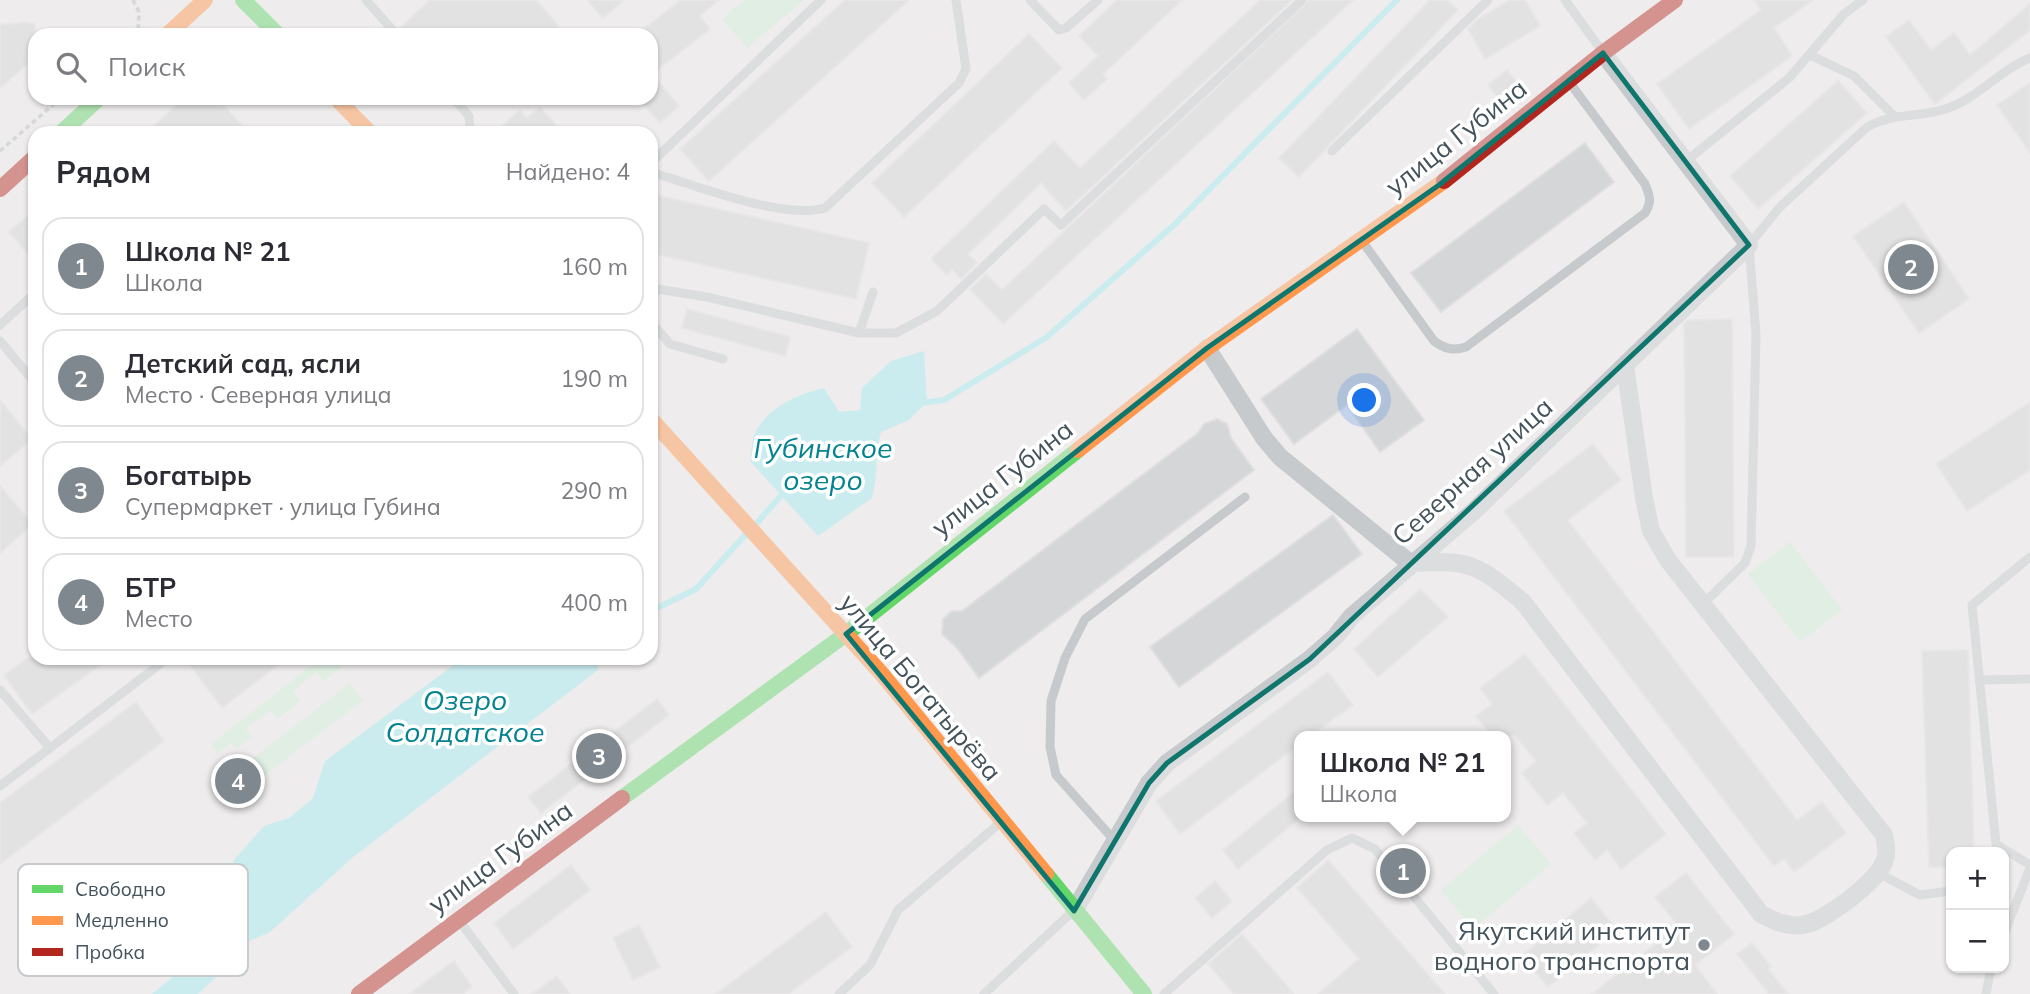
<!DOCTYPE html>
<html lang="ru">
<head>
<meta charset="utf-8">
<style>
	:root { --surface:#fff; --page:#f7f7f7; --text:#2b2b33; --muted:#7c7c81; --line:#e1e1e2; --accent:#7f888e }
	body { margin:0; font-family:Mulish,sans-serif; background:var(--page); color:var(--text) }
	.controls { position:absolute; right:21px; bottom:21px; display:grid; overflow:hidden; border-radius:14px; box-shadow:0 2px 5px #0004 }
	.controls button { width:63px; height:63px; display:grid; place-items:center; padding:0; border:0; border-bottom:2px solid var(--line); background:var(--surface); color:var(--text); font:35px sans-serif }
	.you { position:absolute; left:1365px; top:401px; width:24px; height:24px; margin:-18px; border:5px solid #fff; border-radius:50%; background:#1a73e8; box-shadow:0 0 0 10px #1a73e833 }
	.badge { display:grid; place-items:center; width:46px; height:46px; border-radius:50%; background:var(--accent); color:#fff; font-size:23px; font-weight:700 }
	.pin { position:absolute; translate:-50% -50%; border:4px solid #fff; box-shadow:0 2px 7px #0006 }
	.popup { position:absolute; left:1294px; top:731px; width:217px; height:91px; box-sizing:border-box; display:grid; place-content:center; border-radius:14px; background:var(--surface); filter:drop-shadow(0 2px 5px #0005); font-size:23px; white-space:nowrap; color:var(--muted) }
	.popup b { font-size:26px; color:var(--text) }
	.popup::after { content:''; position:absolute; left:50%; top:100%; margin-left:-14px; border:14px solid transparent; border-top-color:var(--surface) }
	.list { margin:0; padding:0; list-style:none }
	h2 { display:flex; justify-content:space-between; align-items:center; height:91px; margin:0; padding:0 28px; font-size:30px }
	h2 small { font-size:23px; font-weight:400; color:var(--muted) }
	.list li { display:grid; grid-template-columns:46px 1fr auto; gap:21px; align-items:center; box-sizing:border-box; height:98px; margin:0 14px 14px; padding:0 14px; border:2px solid var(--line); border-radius:21px }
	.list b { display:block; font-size:26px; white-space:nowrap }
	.list p { margin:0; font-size:23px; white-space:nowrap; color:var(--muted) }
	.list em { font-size:23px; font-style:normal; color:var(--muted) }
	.icon { flex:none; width:38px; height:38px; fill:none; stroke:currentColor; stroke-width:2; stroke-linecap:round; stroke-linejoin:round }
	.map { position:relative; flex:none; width:2030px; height:994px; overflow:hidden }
	.search { position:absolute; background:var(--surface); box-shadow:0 2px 5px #0004; left:28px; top:28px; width:630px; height:77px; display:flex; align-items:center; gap:18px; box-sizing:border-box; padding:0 24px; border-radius:21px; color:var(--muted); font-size:26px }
	.panel { position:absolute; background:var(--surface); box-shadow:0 2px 5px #0004; left:28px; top:126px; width:630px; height:539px; border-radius:21px }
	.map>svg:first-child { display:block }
	.green { fill:#ceefd7 }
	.water { fill:#9feaf2 }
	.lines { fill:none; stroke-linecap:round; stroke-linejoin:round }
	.stream { stroke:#9feaf2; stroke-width:6 }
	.building { fill:#d5d6d7; stroke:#dfdee0; stroke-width:2 }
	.path { stroke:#b3c2bc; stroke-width:3.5; stroke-dasharray:5 3.5; stroke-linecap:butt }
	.lane { stroke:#c6cacc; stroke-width:9 }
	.street { stroke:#c6cacc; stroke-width:18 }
	.fast { stroke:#63d668; stroke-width:16 }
	.slow { stroke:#ff974d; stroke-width:16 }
	.jam { stroke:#b3261e; stroke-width:16 }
	.marked { fill:none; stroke:#0f766e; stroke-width:5; stroke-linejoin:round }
	.poi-dot { fill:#7f888e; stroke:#fff; stroke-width:2.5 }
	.labels { text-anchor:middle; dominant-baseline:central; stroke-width:7; stroke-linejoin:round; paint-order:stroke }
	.street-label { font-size:26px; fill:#43525b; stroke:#fff }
	.poi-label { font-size:26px; fill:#43525b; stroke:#fff; text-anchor:end }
	.water-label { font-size:28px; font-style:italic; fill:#038390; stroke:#fff }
	.key { fill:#fff; stroke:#c7cbce; stroke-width:2 }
	.key-label { font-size:19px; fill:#43525b }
</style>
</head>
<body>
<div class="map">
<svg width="2030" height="994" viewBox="0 0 2030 994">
	<rect width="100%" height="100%" fill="#eeeced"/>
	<path class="green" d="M 744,0 L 804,0 L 747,48 L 722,19 Z
		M 1790,542 L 1842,610 L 1800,642 L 1748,574 Z
		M 321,658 L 335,658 L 342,667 L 324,681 L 316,672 L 293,691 L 300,701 L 278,719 L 270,710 L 246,729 L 252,737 L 236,749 L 231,743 L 218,754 L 211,744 Z
		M 350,683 L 363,700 L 260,779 L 247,763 Z
		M 1518,825 L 1551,864 L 1473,929 L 1441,890 Z"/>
	<path class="water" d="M 924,351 L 927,402 L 909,420 L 881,432 C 875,454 878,475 872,498 L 818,536 L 750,461 C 752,453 751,441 755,433 C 768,407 798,394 824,388 L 839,412 L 860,410 L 862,388 L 891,361 Z
		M 463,658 L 598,658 L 598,670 L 352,858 L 270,932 L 240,945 L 216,977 L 198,994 L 152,994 L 213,944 L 229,898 L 233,861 L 264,826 L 289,818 L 313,798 L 325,761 Z"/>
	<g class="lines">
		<path class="stream" d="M 921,403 L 944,400 L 1047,337 L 1174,225 L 1397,0
			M 756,524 L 786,490
			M 651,611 L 696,589 L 746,534"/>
	</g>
	<path class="building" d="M 430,0 L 536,0 L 559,26 L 550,35 L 404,35 L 400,28 Z
		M 587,0 L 624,0 L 603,18 Z
		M 681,0 L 719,0 L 700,16 L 710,29 L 652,74 L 679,106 L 660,123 L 638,98 L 651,98 L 651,35 L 636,35 Z
		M 845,0 L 909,0 L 709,181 L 680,149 Z
		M 1117,0 L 1182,0 L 1103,74 L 1107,79 L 1084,100 L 1069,83 L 1098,56 L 1079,36 Z
		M 1260,0 L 1292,0 L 1066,211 L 1041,183 L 968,254 L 977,263 L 961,279 L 952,269 L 947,275 L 931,259 L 1054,141 L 1080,168 Z
		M 1309,0 L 1353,0 L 1003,324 L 970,289 L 986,274 L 1002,290 Z
		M 1430,0 L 1447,0 L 1458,10 L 1299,177 L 1279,158 Z
		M 1510,0 L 1525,0 L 1540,26 L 1485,59 L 1468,29 L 1478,19 Z
		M 1754,0 L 1813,0 L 1774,28 L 1792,56 L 1689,129 L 1657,84 L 1761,10 Z
		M 2030,4 L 2030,30 L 1935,104 L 1886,37 L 1909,20 L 1931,50 L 1954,33 L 1970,55 Z
		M 25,22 L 35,24 L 35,57 L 0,88 L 0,25 Z
		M 1029,34 L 1062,68 L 904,217 L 872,183 Z
		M 1507,70 L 1517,83 L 1498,98 L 1488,85 Z
		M 1838,81 L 1867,113 L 1758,209 L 1730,176 Z
		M 2030,83 L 2030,153 L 1997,105 Z
		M 184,98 L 217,98 L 249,133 L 146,133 Z
		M 540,107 L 563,133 L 494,133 L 520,110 L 527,118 Z
		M 1585,143 L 1614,182 L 1441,312 L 1411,273 Z
		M 651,194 L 869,243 L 856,299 L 651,253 Z
		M 1904,202 L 1969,299 L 1919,333 L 1853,236 Z
		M 35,209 L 35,262 L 9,232 Z
		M 687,309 L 790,337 L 785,356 L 682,328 Z
		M 1732,319 L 1734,557 L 1686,557 L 1684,324 L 1688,320 Z
		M 1357,329 L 1424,420 L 1380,452 L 1347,405 L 1294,444 L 1261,399 Z
		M 0,400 L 32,439 L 0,466 Z
		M 2030,402 L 2030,470 L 1967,511 L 1936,464 Z
		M 1217,419 L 1227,424 L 1231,438 L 1254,470 L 979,678 L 957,648 L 942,634 L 943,619 L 952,611 L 962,611 L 1198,433 L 1204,424 Z
		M 1593,444 L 1621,480 L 1568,520 L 1797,820 L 1822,802 L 1846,833 L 1794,872 L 1784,859 L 1774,866 L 1504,511 Z
		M 0,486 L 33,524 L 0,553 Z
		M 1333,515 L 1362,554 L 1179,687 L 1150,647 Z
		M 1420,589 L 1448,617 L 1378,677 L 1354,649 Z
		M 1968,650 L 1974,852 L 1951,852 L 1951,867 L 1929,867 L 1922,651 Z
		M 1525,654 L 1666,834 L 1621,869 L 1607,850 L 1595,860 L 1574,833 L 1587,823 L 1563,793 L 1547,805 L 1522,773 L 1536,761 L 1515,735 L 1492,736 L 1476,716 L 1492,704 L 1480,688 Z
		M 28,658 L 110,658 L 32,714 L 4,675 Z
		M 199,658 L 287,658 L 222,708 L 190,665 Z
		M 1328,672 L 1353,705 L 1310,736 L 1300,736 L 1300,744 L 1180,834 L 1156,801 Z
		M 657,699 L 669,715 L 541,813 L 528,797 Z
		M 136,702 L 164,741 L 0,864 L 0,803 Z
		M 1300,787 L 1300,818 L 1238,869 L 1223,850 Z
		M 1328,860 L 1445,994 L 1318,994 L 1359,959 L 1297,888 Z
		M 571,865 L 590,890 L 513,949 L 494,923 Z
		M 1686,873 L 1734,934 L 1695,965 L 1717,994 L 1592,994 L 1678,926 L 1655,897 Z
		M 1215,881 L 1232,901 L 1212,918 L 1195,898 Z
		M 1591,898 L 1617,930 L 1548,987 L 1522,956 Z
		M 826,912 L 852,947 L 788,994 L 716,994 Z
		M 639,925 L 660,967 L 633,980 L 613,938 Z
		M 1242,934 L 1294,994 L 1234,994 L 1208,964 Z
		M 1752,943 L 1771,966 L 1768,969 L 1788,994 L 1769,994 L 1737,954 Z
		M 454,961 L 472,987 L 463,994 L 409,994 Z
		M 557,976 L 570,994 L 532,994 Z"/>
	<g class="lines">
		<path class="path" d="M 133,0 L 139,12 L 138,32 L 135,35
			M 0,151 L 54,104"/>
		<path class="lane" d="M 366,0 L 397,35
			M 1030,0 L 1059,30 L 1066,28 L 1098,0
			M 1565,0 L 1602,51
			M 1810,55 L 1854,76 L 1894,116
			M 453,98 L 469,116 L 470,133
			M 1332,151 L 1488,0
			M 1686,161 L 1789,78 L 1844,14 L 1863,0
			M 651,163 L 821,0
			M 651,172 C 695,185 783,220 825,208 L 959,83 L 966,69 L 956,0
			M 1362,241 L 1434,341 C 1445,349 1453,351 1466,347 L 1645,213 C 1652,202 1650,196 1645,184 L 1570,83
			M 651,288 L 707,297 L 859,333 L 873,292
			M 651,322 L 670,344 L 723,359
			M 0,325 L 35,293
			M 859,333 L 896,333 L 937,311 L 1044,209 L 1061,225 L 1302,0
			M 0,341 L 35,383
			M 2030,557 L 1972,605 L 1996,844 L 2030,865
			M 1703,604 L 1745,563 L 1751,546 L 1756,334 L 1749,245 L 1779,208 L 1866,128 C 1891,112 1918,118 1945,109 C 1978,99 1999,70 2030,58
			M 1980,680 L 2030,679
			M 0,690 L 50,748 L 0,786
			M 50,748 L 168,658
			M 1115,841 L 1056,775 L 1050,747 L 1051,701 L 1065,658 L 1085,619 L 1245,497
			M 1878,873 L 1920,895 L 1951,891
			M 458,919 L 514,994
			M 2004,934 L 2030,868
			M 839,994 L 870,965 L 898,910 L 1001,822
			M 984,994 L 1072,912
			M 1164,994 L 1327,850 L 1352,838 L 1375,849 L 1494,994
			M 1986,994 L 1991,968"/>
		<path class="street" d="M 1207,348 L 1264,438 L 1280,457 L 1410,563 C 1471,560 1476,563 1523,602 L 1761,914 C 1774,921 1787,927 1803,925 C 1823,922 1877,882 1884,862 C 1888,853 1886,845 1884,835 L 1668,560 L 1651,531 L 1644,498 L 1625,365
			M 1074,911 L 1149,783 L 1167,763 L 1310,659 L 1335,637 L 1352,616 L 1473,512 L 1749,245 L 1603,53"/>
		<path class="fast" d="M 243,0 L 278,35
			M 61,133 L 99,98
			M 622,798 L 846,634 L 1078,450
			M 1046,874 L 1144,994"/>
		<path class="slow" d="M 167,35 L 205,0
			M 336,98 L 370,133
			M 651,419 L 881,673 L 1046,874
			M 1078,450 L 1207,348 L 1444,181"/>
		<path class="jam" d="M 1444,181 L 1603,53 L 1675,0
			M 0,189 L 35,157
			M 359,994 L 622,798"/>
	</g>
	<path d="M0 0H2030V994H0ZM 1603,53 L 1749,245 L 1310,659 L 1167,763 L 1149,783 L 1074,911 L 846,634 L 1207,348 L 1439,185 Z" fill="#eeeced" fill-opacity=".55" fill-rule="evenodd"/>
	<path class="marked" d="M 1603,53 L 1749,245 L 1310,659 L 1167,763 L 1149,783 L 1074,911 L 846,634 L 1207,348 L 1439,185 Z"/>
	<circle class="poi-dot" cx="1704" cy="945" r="7"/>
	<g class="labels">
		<g class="street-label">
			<text transform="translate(1456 137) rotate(-38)">улица Губина</text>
			<text transform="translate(1472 471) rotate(-42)">Северная улица</text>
			<text transform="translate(1002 478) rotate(-38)">улица Губина</text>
			<text transform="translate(921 687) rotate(50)">улица Богатырёва</text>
			<text transform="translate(500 857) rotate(-36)">улица Губина</text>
		</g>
		<g class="poi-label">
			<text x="1690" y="930">Якутский институт<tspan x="1690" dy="30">водного транспорта</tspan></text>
		</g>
		<g class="water-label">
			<text x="823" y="447">Губинское<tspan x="823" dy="32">озеро</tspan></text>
			<text x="465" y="699">Озеро<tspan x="465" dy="32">Солдатское</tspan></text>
		</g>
	</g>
	<rect x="18" y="864" width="230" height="112" rx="10" class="key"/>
	<rect x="32" y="885" width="31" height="8" fill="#63d668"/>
	<rect x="32" y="916" width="31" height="9" fill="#ff974d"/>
	<rect x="32" y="948" width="31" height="8" fill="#b3261e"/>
	<g class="key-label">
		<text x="75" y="896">Свободно</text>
		<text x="75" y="927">Медленно</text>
		<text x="75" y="959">Пробка</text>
	</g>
</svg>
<div class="controls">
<button>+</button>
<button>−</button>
</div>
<div class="you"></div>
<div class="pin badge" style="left:1403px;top:871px">1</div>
<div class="popup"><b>Школа № 21</b>Школа</div>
<div class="pin badge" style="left:1911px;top:267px">2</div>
<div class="pin badge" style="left:599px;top:756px">3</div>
<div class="pin badge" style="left:238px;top:781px">4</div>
<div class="search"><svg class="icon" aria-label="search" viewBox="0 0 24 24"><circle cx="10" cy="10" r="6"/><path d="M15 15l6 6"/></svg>Поиск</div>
<section class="panel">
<h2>Рядом<small>Найдено: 4</small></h2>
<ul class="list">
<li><span class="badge">1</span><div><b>Школа № 21</b><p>Школа</p></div><em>160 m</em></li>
<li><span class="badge">2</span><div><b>Детский сад, ясли</b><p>Место · Северная улица</p></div><em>190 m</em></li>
<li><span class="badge">3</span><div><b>Богатырь</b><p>Супермаркет · улица Губина</p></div><em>290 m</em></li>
<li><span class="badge">4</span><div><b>БТР</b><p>Место</p></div><em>400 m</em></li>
</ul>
</section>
</div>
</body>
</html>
